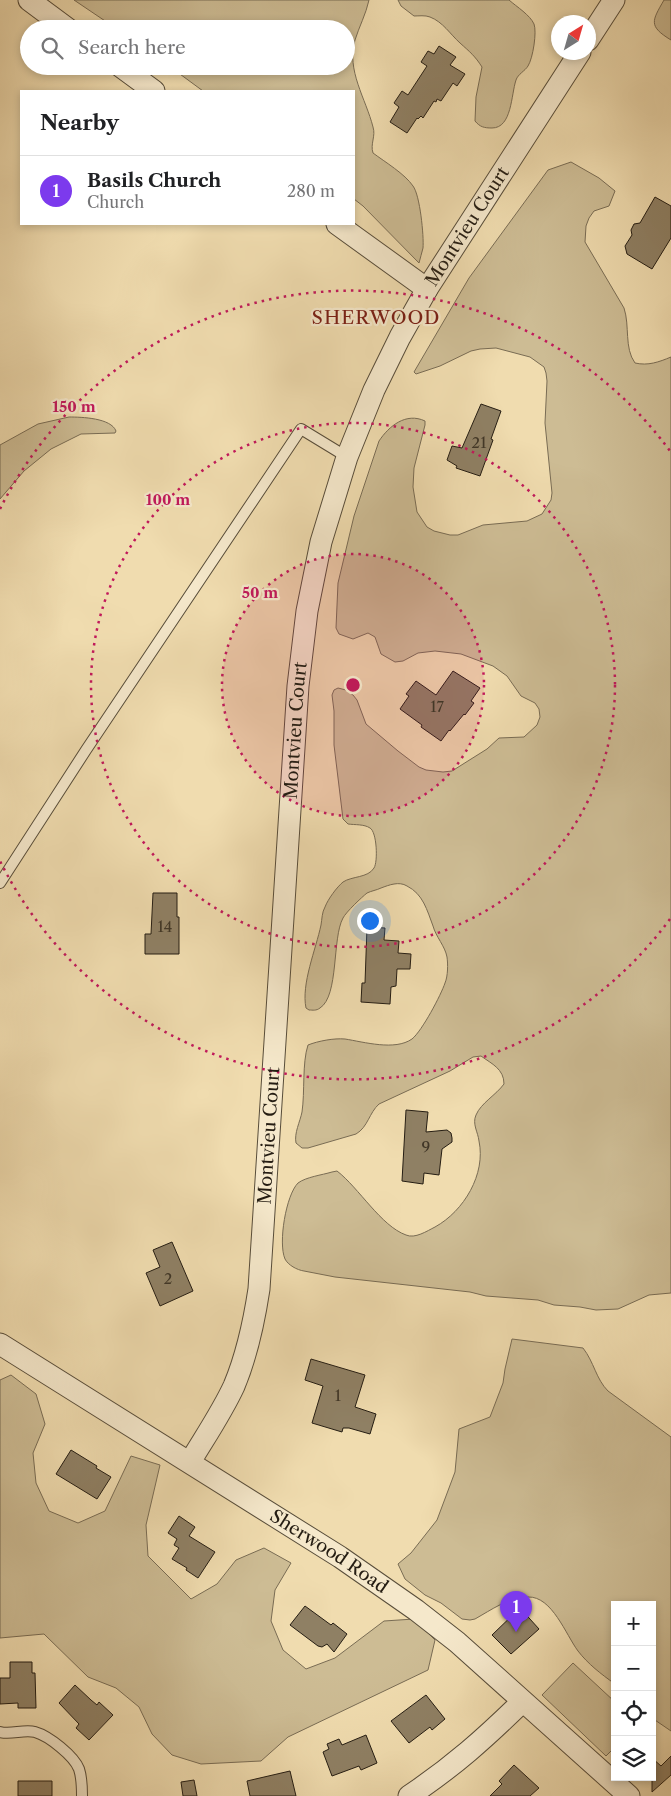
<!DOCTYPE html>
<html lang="en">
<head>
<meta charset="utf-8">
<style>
	:root { --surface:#fff; --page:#f6f6f6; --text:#202124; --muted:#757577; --line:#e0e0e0; --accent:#7c3aed }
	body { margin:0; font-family:"Libre Caslon Text",serif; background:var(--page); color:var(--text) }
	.controls { position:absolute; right:15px; bottom:15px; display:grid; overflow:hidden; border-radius:0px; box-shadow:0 2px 8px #0003 }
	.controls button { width:45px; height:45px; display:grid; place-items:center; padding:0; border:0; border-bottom:1px solid var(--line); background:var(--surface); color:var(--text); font:25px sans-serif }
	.compass { position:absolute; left:551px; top:15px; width:45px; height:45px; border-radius:50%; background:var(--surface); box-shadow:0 2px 8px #0003; rotate:37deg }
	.you { position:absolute; left:369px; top:920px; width:18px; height:18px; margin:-12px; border:4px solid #fff; border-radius:50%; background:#1a73e8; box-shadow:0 0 0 8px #1a73e833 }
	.badge { display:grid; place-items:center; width:32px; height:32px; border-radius:50%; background:var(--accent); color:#fff; font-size:16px; font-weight:700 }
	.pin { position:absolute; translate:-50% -41px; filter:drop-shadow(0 1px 2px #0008) }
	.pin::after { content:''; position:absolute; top:26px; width:18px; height:15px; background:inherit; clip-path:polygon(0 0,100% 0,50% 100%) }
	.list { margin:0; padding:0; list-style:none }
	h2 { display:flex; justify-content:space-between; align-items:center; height:65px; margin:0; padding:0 20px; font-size:21px }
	h2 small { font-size:16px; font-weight:400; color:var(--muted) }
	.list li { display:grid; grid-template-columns:32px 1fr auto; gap:15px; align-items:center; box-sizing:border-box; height:70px; padding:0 20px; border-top:1px solid var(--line) }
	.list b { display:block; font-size:19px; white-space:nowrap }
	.list p { margin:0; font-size:16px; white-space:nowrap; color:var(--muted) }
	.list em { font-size:16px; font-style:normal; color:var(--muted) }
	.icon { flex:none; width:28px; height:28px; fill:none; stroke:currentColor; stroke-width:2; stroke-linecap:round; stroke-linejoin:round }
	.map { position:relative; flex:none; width:671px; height:1796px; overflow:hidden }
	.search { position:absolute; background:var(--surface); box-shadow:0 2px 8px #0003; left:20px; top:20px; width:335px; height:55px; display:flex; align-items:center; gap:12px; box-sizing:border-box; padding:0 18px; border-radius:28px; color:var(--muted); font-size:19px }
	.panel { position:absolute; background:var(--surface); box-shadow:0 2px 8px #0003; left:20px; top:90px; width:335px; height:135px; border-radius:0px }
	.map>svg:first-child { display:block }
	.green { fill:#cdbc94; stroke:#796c54 }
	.building { fill:#8f8064; stroke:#251d13 }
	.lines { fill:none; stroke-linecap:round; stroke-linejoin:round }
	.service-casing { stroke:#584d3a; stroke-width:12 }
	.minor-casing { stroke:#584d3a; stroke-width:23 }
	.service { stroke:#f5e8cb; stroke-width:10 }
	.minor { stroke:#f5e8cb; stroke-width:21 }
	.ring { fill:none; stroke:#c2185b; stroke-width:2.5; stroke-dasharray:2.5 5 }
	.labels { text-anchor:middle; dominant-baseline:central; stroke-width:4.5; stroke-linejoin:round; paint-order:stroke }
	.number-label { font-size:15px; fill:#403627 }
	.street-label { font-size:18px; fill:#251d13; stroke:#f5e8cb }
	.neighbourhood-label { font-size:19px; letter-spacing:1px; fill:#7a1f14; stroke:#f5e8cb }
	.centre { fill:#c2185b; stroke:#f5e8cb; stroke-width:2.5 }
	.ring-label { font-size:15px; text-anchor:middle; font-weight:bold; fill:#c2185b; stroke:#f5e8cb; stroke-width:4.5; stroke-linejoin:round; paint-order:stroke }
</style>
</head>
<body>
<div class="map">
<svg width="671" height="1796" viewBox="0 0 671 1796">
	<rect width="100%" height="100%" fill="#f0dcaf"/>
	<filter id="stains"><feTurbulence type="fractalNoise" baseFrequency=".004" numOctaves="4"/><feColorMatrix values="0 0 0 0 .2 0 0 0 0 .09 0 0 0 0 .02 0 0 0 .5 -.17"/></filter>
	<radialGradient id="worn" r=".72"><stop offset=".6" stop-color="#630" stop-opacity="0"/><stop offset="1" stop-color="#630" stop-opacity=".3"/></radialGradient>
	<path class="green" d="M 74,0 L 369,0 C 366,14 359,27 355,40 C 346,70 366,99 373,127 C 376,136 370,144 373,153 C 385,162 405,174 413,186 C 420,195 424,236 423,248 C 422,253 420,258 419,263 L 363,206 L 354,199 L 354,91 L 203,91 L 169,66 L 346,66 L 346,29 L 117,29 Z
		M 398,0 L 509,0 C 517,7 530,15 534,24 C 537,32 533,58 528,66 C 525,71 518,74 516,80 C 511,95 512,128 492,128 C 484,128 480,127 475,121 L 476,97 L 482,67 C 475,56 470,52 460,43 C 450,34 443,22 430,17 C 425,15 419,16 414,16 L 401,6 Z
		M 664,0 L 671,0 L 671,40 C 648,26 652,21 664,0 Z
		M 571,162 L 599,178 L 615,191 L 609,206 L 594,211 L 589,218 L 586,226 L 585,242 L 624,308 C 630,326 624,348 635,363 C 648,366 659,362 671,357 L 671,1293 L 649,1295 L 618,1309 L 596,1310 L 580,1307 L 554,1305 L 538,1300 L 486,1296 L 470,1292 L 335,1277 L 304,1271 C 297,1270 288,1265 285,1259 C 278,1243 286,1195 298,1183 C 306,1177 322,1175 332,1172 L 337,1171 C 359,1188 381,1226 406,1235 C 415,1239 427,1231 435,1227 C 464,1211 486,1174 479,1141 C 478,1132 472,1124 476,1115 C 481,1103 496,1095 504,1084 C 504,1069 492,1064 481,1056 L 473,1057 L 450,1071 L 379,1104 C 369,1113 368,1127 356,1134 L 308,1148 L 302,1148 L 296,1143 C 294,1133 300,1122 302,1112 C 305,1092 302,1063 308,1045 C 318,1041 334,1038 345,1039 C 364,1042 395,1051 412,1039 C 422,1031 441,995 445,983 C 448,976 448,964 447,957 C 445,946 436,937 433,926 C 427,910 423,894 407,886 C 399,881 389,885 381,888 C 377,890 371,891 367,893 C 362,897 346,912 343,918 C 332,938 339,996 320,1008 C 316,1011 313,1010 309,1010 L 306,1008 C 301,984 316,949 321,925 C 322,919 322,912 325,907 C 328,899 337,887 343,882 C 352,876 368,878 374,868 C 378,862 377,832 370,828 C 364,824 355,825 348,824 L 343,819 L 334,745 L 334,711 L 332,695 L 334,690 L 338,688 L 346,690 L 353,695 L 357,700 L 366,724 L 398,751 L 419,767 L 426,770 L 443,772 L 452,771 L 487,749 L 499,738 L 524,737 L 537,725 L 540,717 L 539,709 L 535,703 L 521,696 L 507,676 L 493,666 L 461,654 L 435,651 L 418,653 L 403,661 L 395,662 L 381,654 L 375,637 L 368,633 L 353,639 L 339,634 L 336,628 L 338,583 L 354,516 L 379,441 C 389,426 406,412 425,421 L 425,425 L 414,468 L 413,487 L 417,512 L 427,527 L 434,531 L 450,535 L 458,535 L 483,525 L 527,521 L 542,514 L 551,500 L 552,493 L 545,423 L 547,381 L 546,373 L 544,367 L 530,357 L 496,348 L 480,349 L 471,351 L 440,366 L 416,374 L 414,372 L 469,278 L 548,170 Z
		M 69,417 C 82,417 111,418 116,431 L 115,433 L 81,434 L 51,449 L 24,471 L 0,499 L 0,445 L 38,424 Z
		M 512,1339 L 583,1348 C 594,1362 596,1379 608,1391 L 671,1437 L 671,1731 L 652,1718 L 652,1605 L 615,1605 L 615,1684 C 601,1674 588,1664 578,1651 C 566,1635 552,1596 528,1597 C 509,1597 491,1610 475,1619 L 470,1620 L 462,1619 L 441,1603 L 425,1595 L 405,1579 L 398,1564 L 411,1553 L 437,1520 L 455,1472 L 459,1429 L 490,1417 L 503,1383 L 505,1369 Z
		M 11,1375 L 36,1394 L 45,1424 L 33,1453 L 36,1483 L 49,1511 L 78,1523 L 105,1511 L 131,1456 L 160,1465 L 146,1525 L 148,1556 L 191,1599 L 217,1584 L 236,1560 L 264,1548 L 291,1563 L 275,1590 L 271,1621 L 283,1650 L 306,1669 L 335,1658 L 384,1621 L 414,1619 L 435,1640 L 428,1670 L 288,1737 L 261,1761 L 201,1764 L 172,1755 L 152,1734 L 139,1707 L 116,1688 L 88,1677 L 44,1634 L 0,1638 L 0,1380 Z
		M 573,1663 L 615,1702 L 615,1747 L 606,1756 L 542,1695 Z"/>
	<path class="building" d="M 439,46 L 456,57 L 450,65 L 465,74 L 457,86 L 453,83 L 441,101 L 437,99 L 436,102 L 434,101 L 423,118 L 421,116 L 418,119 L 417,118 L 407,133 L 390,122 L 399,107 L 394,103 L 402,91 L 408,95 L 427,66 L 421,62 L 428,51 L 434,54 Z
		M 655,197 L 671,206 L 671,238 L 652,269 L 627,254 L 625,246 L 632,235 L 631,230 L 634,224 L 640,223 Z
		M 481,404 L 501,411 L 491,439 L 493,440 L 480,476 L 456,468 L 457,466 L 447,460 L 452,446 L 462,448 Z
		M 453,671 L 480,688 L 471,701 L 474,703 L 465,715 L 464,714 L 450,731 L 449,730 L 441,741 L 421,727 L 422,725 L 400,709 L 409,696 L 406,694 L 416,681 L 436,695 Z
		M 153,893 L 177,893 L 177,917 L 179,917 L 179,954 L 145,954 L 145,934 L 151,934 Z
		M 367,927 L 385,928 L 384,940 L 399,941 L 398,953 L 411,954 L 410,969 L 397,969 L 396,986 L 391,987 L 390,1004 L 361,1002 L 362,983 L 365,983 Z
		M 406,1110 L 428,1112 L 426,1132 L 447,1130 L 451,1133 L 452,1138 L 452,1142 L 442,1149 L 439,1175 L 424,1173 L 423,1184 L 402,1181 Z
		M 172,1242 L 193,1291 L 160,1306 L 146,1273 L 160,1267 L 153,1250 Z
		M 311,1359 L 365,1375 L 355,1407 L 376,1414 L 370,1434 L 349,1428 L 343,1428 L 342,1432 L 312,1423 L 323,1386 L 305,1380 Z
		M 71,1450 L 97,1466 L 96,1468 L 111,1477 L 97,1499 L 56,1474 Z
		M 179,1516 L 195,1527 L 189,1536 L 215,1552 L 198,1578 L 186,1570 L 187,1568 L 172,1559 L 179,1548 L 174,1545 L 177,1539 L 168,1533 Z
		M 305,1606 L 331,1625 L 333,1623 L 347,1634 L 334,1652 L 327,1644 L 322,1647 L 318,1646 L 290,1625 Z
		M 520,1608 L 539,1629 L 511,1654 L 492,1635 Z
		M 10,1662 L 32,1662 L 32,1673 L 35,1673 L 36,1708 L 18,1708 L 18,1703 L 0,1704 L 0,1678 L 10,1678 Z
		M 75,1685 L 91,1700 L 97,1705 L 99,1702 L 113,1715 L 89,1740 L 76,1728 L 79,1724 L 59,1703 Z
		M 426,1695 L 445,1719 L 432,1730 L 430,1727 L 409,1743 L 391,1721 Z
		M 366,1735 L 377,1763 L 361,1770 L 359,1766 L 332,1776 L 323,1752 L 329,1749 L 327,1744 L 339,1739 L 342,1745 Z
		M 671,1756 L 671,1775 L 652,1792 L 652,1758 L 661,1766 Z
		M 514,1765 L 539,1788 L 530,1796 L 490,1796 L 502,1784 L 499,1781 Z
		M 290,1771 L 296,1796 L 250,1796 L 247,1781 Z
		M 194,1780 L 197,1796 L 183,1796 L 181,1782 Z
		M 18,1781 L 52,1781 L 52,1796 L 18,1796 Z"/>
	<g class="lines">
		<defs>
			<path id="service" d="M 0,883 L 86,750 L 301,429 L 347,457
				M 0,1732 C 11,1735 24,1729 35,1732 C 49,1736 74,1756 79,1769 C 82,1778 82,1787 82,1796"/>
			<g id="minor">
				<path d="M 29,0 L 68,29"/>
				<path d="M 588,40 L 614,0"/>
				<path d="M 120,66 L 154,91"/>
				<path d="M 337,224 L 427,289"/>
				<path id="s1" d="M 0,1344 L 340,1557 L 416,1610 L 457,1642 L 629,1796"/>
				<path id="s2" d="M 190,1462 C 205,1437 222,1412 234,1386 C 247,1355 254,1322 259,1289 L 298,686 L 307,611 L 321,542 L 347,457 L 374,390 L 400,337 L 427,289 L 580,52"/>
				<path d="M 409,1796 C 453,1767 485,1738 522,1702"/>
			</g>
		</defs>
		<use href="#service" class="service-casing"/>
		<use href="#minor" class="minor-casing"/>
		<use href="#service" class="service"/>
		<use href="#minor" class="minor"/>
	</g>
	<circle cx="353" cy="685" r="131" fill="#c2185b" fill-opacity=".12"/>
	<g class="ring">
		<circle cx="353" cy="685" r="131"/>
		<circle cx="353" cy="685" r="262"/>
		<path d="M670 919A394 394 0 0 1 0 861M0 509A394 394 0 0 1 670 451"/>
	</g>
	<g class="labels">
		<g class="number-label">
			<text x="479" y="442">21</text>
			<text x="437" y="706">17</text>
			<text x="165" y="926">14</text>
			<text x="426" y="1146">9</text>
			<text x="168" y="1278">2</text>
			<text x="338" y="1395">1</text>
		</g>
		<g class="street-label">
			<text stroke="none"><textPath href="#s2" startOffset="1288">Montvieu Court</textPath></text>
			<text stroke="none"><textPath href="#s2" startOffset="748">Montvieu Court</textPath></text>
			<text stroke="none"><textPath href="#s2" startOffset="342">Montvieu Court</textPath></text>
			<text stroke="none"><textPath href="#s1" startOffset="389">Sherwood Road</textPath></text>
		</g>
		<g class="neighbourhood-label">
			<text x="376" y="317">SHERWOOD</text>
		</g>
	</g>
	<circle cx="353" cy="685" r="8" class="centre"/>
	<g class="ring-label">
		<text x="74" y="412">150 m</text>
		<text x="168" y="505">100 m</text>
		<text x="260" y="598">50 m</text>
	</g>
	<rect width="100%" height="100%" filter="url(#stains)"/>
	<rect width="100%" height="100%" fill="url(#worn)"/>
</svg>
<div class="controls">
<button>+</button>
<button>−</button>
<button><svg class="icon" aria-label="locate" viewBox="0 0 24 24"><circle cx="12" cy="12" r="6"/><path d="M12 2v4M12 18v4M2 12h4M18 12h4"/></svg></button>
<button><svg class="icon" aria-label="layers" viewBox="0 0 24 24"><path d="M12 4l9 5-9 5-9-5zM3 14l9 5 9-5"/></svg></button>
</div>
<svg class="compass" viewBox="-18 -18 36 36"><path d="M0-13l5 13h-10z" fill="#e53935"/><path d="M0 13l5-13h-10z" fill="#757577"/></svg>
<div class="you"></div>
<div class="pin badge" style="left:516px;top:1632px">1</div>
<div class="search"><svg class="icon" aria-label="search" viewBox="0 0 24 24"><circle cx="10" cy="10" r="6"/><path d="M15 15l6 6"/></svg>Search here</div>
<section class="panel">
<h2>Nearby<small></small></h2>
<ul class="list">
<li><span class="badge">1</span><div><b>Basils Church</b><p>Church</p></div><em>280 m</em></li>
</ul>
</section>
</div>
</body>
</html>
